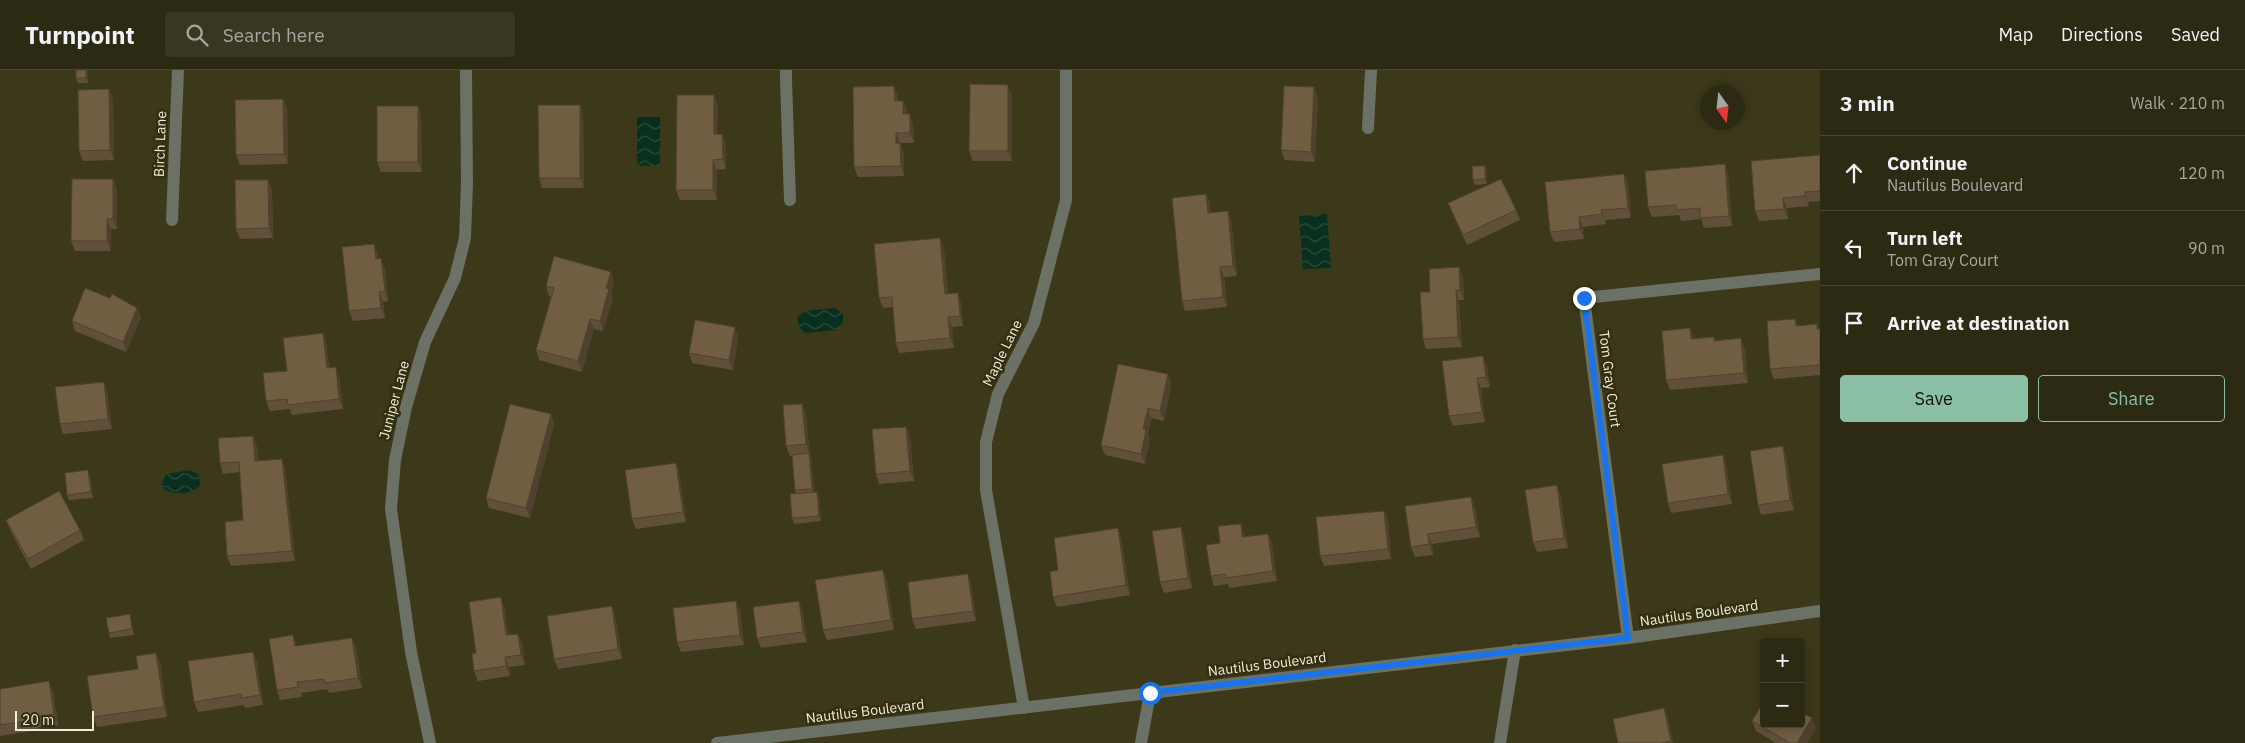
<!DOCTYPE html>
<html lang="en">
<head>
<meta charset="utf-8">
<style>
	:root { --surface:#2d2a14; --page:#393622; --text:#f1f3f6; --muted:#a7a7a0; --line:#484634; --accent:#8abfa5 }
	body { margin:0; font-family:"IBM Plex Sans",sans-serif; background:var(--page); color:var(--text) }
	.controls { position:absolute; right:15px; bottom:15px; display:grid; overflow:hidden; border-radius:5px; box-shadow:0 2px 12px #0003 }
	.controls button { width:45px; height:45px; display:grid; place-items:center; padding:0; border:0; border-bottom:1px solid var(--line); background:var(--surface); color:var(--text); font:25px sans-serif }
	.compass { position:absolute; left:1700px; top:15px; width:45px; height:45px; border-radius:50%; background:var(--surface); box-shadow:0 2px 12px #0003; rotate:165deg }
	.scale { position:absolute; left:15px; bottom:12px; width:79px; box-sizing:border-box; padding-left:5px; border:2px solid #efeddb; border-top:0; font-size:14px; line-height:18px; white-space:nowrap; color:#efeddb; -webkit-text-stroke:4px #322e0f; paint-order:stroke }
	.stop { position:absolute; width:15px; height:15px; margin:-11px; border:4px solid #1a73e8; border-radius:50%; background:#fff }
	.stop.end { background:#1a73e8; border-color:#fff; box-shadow:0 1px 5px #0008 }
	.list { margin:0; padding:0; list-style:none }
	h2 { display:flex; justify-content:space-between; align-items:center; height:65px; margin:0; padding:0 20px; font-size:21px }
	h2 small { font-size:16px; font-weight:400; color:var(--muted) }
	.list li { display:grid; grid-template-columns:32px 1fr auto; gap:15px; align-items:center; box-sizing:border-box; height:75px; padding:0 20px; border-top:1px solid var(--line) }
	.list b { display:block; font-size:19px; white-space:nowrap }
	.list p { margin:0; font-size:16px; white-space:nowrap; color:var(--muted) }
	.list em { font-size:16px; font-style:normal; color:var(--muted) }
	.actions { display:flex; gap:10px; padding:15px 20px }
	.actions a { flex:1; padding:11px 0; border:1px solid var(--accent); border-radius:5px; text-align:center; font-size:18px; color:var(--accent) }
	.actions .main { background:var(--accent); color:#111 }
	.icon { flex:none; width:28px; height:28px; fill:none; stroke:currentColor; stroke-width:2; stroke-linecap:round; stroke-linejoin:round }
	.map { position:relative; flex:none; width:1820px; height:673px; overflow:hidden }
	header { display:flex; align-items:center; gap:30px; box-sizing:border-box; height:70px; padding:0 25px; background:var(--surface); border-bottom:1px solid var(--line) }
	header strong { font-size:24px }
	nav { display:flex; gap:28px; margin-inline-start:auto; font-size:18px }
	.search { width:350px; height:45px; background:var(--page); display:flex; align-items:center; gap:12px; box-sizing:border-box; padding:0 18px; border-radius:5px; color:var(--muted); font-size:19px }
	main { display:flex }
	aside { flex:1; background:var(--surface) }
	.map>svg:first-child { display:block }
	.water { fill:url(#water-waves) }
	.lines { fill:none; stroke-linecap:round; stroke-linejoin:round }
	.service { stroke:#6b7265; stroke-width:12 }
	.minor { stroke:#6b7265; stroke-width:12 }
	.wall { fill:#615039 }
	.shaded-wall { fill:#4f412e }
	.building { fill:#715d42; stroke:#4f412e }
	.route { stroke:#1a73e8; stroke-width:6 }
	.labels { text-anchor:middle; dominant-baseline:central; stroke-width:5; stroke-linejoin:round; paint-order:stroke }
	.street-label { font-size:14px; fill:#efeddb; stroke:#322e0f }
</style>
</head>
<body>
<header>
<strong>Turnpoint</strong>
<div class="search"><svg class="icon" aria-label="search" viewBox="0 0 24 24"><circle cx="10" cy="10" r="6"/><path d="M15 15l6 6"/></svg>Search here</div>
<nav><a>Map</a><a>Directions</a><a>Saved</a></nav>
</header>
<main>
<div class="map">
<svg width="1820" height="673" viewBox="0 0 1820 673">
	<defs>
		<pattern id="water-waves" width="16" height="10" patternUnits="userSpaceOnUse" patternTransform="scale(1.25)"><rect width="16" height="10" fill="#092f1e"/><path d="M0 5q4-4 8 0t8 0" fill="none" stroke="#2d4d3e"/></pattern>
	</defs>
	<rect width="100%" height="100%" fill="#3c381a"/>
	<path class="water" d="M 637,47 L 660,47 L 660,96 L 637,96 Z
		M 1327,144 L 1331,198 L 1303,199 L 1299,146 Z
		M 835,238 L 843,244 L 843,253 L 837,260 L 805,263 L 799,257 L 797,248 L 805,241 Z
		M 190,400 L 199,405 L 200,415 C 193,425 172,426 163,418 L 162,413 L 166,404 Z"/>
	<g class="lines">
		<path class="service" d="M 786,10 L 790,130"/>
		<path class="minor" d="M 786,0 L 786,10
			M 1368,58 L 1371,0
			M 172,150 L 178,0
			M 1628,568 L 1584,228 L 1820,204
			M 1024,638 L 986,420 L 986,372 L 998,324 L 1034,253 L 1066,130 L 1066,0
			M 430,673 L 411,582 L 391,439 L 395,390 L 406,337 L 425,272 L 455,208 L 465,168 L 467,113 L 466,0
			M 717,673 L 1628,568 L 1820,541
			M 1141,673 L 1150,623
			M 1500,673 L 1515,580"/>
	</g>
	<path class="wall" d="M 88,0 L 88,13 L 78,13 L 76,8 Z
		M 109,19 L 113,29 L 114,90 L 83,91 L 79,81 Z
		M 1012,25 L 1012,91 L 973,91 L 969,81 Z
		M 898,26 L 898,31 L 903,31 L 907,41 L 907,44 L 913,54 L 914,73 L 900,73 L 904,83 L 904,106 L 858,107 L 854,97 Z
		M 1318,27 L 1315,92 L 1285,90 L 1281,80 Z
		M 283,29 L 287,39 L 288,94 L 240,95 L 236,85 Z
		M 580,35 L 583,45 L 584,118 L 542,118 L 539,108 Z
		M 718,35 L 717,64 L 722,64 L 726,74 L 726,99 L 717,100 L 717,130 L 680,130 L 676,120 Z
		M 418,36 L 421,46 L 422,102 L 381,102 L 377,92 Z
		M 1820,85 L 1820,131 L 1808,132 L 1809,136 L 1787,138 L 1788,149 L 1759,151 L 1755,141 Z
		M 1725,94 L 1728,105 L 1732,156 L 1704,158 L 1701,149 L 1681,151 L 1679,145 L 1652,147 L 1648,137 Z
		M 1485,96 L 1487,101 L 1487,114 L 1475,115 L 1473,110 Z
		M 1624,104 L 1628,114 L 1631,148 L 1605,150 L 1606,154 L 1583,157 L 1584,169 L 1554,172 L 1550,162 Z
		M 113,109 L 117,119 L 117,159 L 111,159 L 111,181 L 75,181 L 71,171 Z
		M 268,110 L 272,120 L 273,168 L 240,169 L 236,159 Z
		M 1206,124 L 1210,134 L 1210,143 L 1228,141 L 1231,151 L 1237,206 L 1224,207 L 1227,237 L 1185,241 L 1182,231 Z
		M 1448,133 L 1516,140 L 1520,150 L 1467,175 L 1452,143 Z
		M 944,179 L 948,224 L 958,223 L 961,234 L 963,256 L 952,257 L 954,278 L 899,283 L 896,273 L 893,237 L 883,238 L 879,228 Z
		M 378,184 L 378,188 L 385,198 L 388,231 L 383,232 L 385,248 L 353,251 L 349,241 Z
		M 1459,197 L 1463,208 L 1464,230 L 1459,230 L 1462,277 L 1426,279 L 1423,269 L 1430,222 Z
		M 614,212 L 611,224 L 613,229 L 603,261 L 594,259 L 582,302 L 539,290 L 536,280 L 551,227 L 549,226 L 546,216 Z
		M 110,228 L 137,238 L 141,248 L 126,282 L 75,261 L 72,251 Z
		M 1795,249 L 1798,256 L 1820,259 L 1820,305 L 1774,309 L 1770,299 Z
		M 1690,258 L 1694,268 L 1714,267 L 1715,271 L 1745,279 L 1748,313 L 1670,320 L 1666,310 Z
		M 738,267 L 733,300 L 692,293 L 689,283 Z
		M 326,273 L 329,298 L 339,307 L 343,339 L 292,345 L 290,339 L 270,341 L 266,331 L 287,301 Z
		M 1487,296 L 1490,317 L 1481,318 L 1485,352 L 1453,356 L 1449,346 Z
		M 1168,304 L 1171,314 L 1164,351 L 1151,348 L 1148,364 L 1150,370 L 1145,394 L 1105,385 L 1101,375 Z
		M 107,322 L 112,359 L 63,364 L 60,354 Z
		M 802,334 L 806,344 L 809,384 L 811,388 L 814,422 L 819,427 L 821,451 L 794,454 L 792,448 L 796,424 L 795,420 L 792,386 L 790,386 L 786,376 Z
		M 551,344 L 554,354 L 530,448 L 489,438 L 486,428 Z
		M 906,357 L 910,367 L 914,411 L 879,414 L 876,404 Z
		M 257,376 L 258,391 L 282,389 L 285,399 L 295,491 L 231,496 L 227,486 L 243,450 L 240,402 L 223,404 L 220,393 Z
		M 1723,385 L 1726,395 L 1732,434 L 1671,443 L 1668,433 Z
		M 1786,386 L 1794,440 L 1761,445 L 1758,435 Z
		M 676,393 L 679,403 L 686,452 L 636,459 L 632,449 Z
		M 90,405 L 93,428 L 69,430 L 67,425 Z
		M 1557,415 L 1560,425 L 1568,478 L 1537,482 L 1533,472 Z
		M 1405,436 L 1475,437 L 1480,467 L 1432,474 L 1433,485 L 1415,487 L 1411,477 Z
		M 1384,441 L 1388,451 L 1391,489 L 1324,496 L 1320,486 Z
		M 6,450 L 80,460 L 84,470 L 31,499 L 10,460 Z
		M 1181,457 L 1184,467 L 1192,518 L 1164,523 L 1160,512 Z
		M 1118,458 L 1121,468 L 1130,525 L 1057,537 L 1053,527 L 1058,500 Z
		M 1244,464 L 1245,467 L 1268,464 L 1272,474 L 1277,511 L 1229,518 L 1228,514 L 1214,516 L 1211,506 L 1220,473 Z
		M 887,510 L 894,560 L 827,570 L 823,560 Z
		M 971,514 L 976,551 L 916,559 L 912,549 Z
		M 736,531 L 740,541 L 744,575 L 681,582 L 677,572 Z
		M 799,531 L 802,541 L 807,572 L 761,578 L 757,568 Z
		M 504,537 L 508,565 L 518,564 L 522,574 L 525,595 L 509,597 L 510,606 L 478,611 L 474,601 L 476,583 Z
		M 130,544 L 131,550 L 134,565 L 110,568 L 109,563 Z
		M 615,546 L 622,589 L 558,599 L 554,589 Z
		M 352,568 L 356,578 L 362,618 L 329,623 L 327,619 L 301,623 L 302,627 L 280,630 L 277,620 L 297,576 Z
		M 253,582 L 257,592 L 263,635 L 245,638 L 244,635 L 198,642 L 194,632 Z
		M 160,593 L 167,647 L 97,657 L 93,647 L 138,599 Z
		M 0,619 L 53,621 L 58,655 L 39,657 L 39,660 L 0,666 Z
		M 1664,638 L 1668,648 L 1673,673 L 1618,673 Z
		M 1752,651 L 1816,658 L 1807,673 L 1776,673 L 1756,661 Z"/>
	<path class="shaded-wall" d="M 86,0 L 88,0 L 88,13 L 86,8 Z
		M 1008,15 L 1012,25 L 1012,91 L 1008,81 Z
		M 894,16 L 898,26 L 899,41 L 895,31 Z
		M 1314,17 L 1318,27 L 1315,92 L 1311,82 Z
		M 109,19 L 113,29 L 114,90 L 110,80 Z
		M 714,25 L 718,35 L 717,74 L 714,64 Z
		M 283,29 L 287,39 L 288,94 L 284,84 Z
		M 903,31 L 907,41 L 907,54 L 903,44 Z
		M 580,35 L 583,45 L 584,118 L 580,108 Z
		M 418,36 L 421,46 L 422,102 L 418,92 Z
		M 910,44 L 913,54 L 914,73 L 910,63 Z
		M 896,63 L 900,73 L 896,73 Z
		M 722,64 L 726,74 L 726,99 L 723,89 Z
		M 900,73 L 904,83 L 904,106 L 901,96 Z
		M 713,90 L 717,100 L 717,130 L 713,120 Z
		M 1725,94 L 1728,105 L 1732,156 L 1729,146 Z
		M 1485,96 L 1487,101 L 1487,114 L 1485,109 Z
		M 1624,104 L 1628,114 L 1631,148 L 1628,138 Z
		M 113,109 L 117,119 L 117,159 L 113,149 Z
		M 268,110 L 272,120 L 273,168 L 269,158 Z
		M 1805,122 L 1808,132 L 1809,136 L 1805,126 Z
		M 1206,124 L 1210,134 L 1211,153 L 1208,143 Z
		M 1783,128 L 1787,138 L 1788,149 L 1784,139 Z
		M 1601,140 L 1605,150 L 1606,154 L 1602,144 Z
		M 1228,141 L 1231,151 L 1237,206 L 1233,196 Z
		M 1579,147 L 1583,157 L 1584,169 L 1580,159 Z
		M 107,149 L 111,159 L 111,181 L 107,171 Z
		M 940,168 L 944,179 L 949,235 L 945,224 Z
		M 374,174 L 378,184 L 379,199 L 376,189 Z
		M 381,188 L 385,198 L 388,231 L 385,221 Z
		M 1220,197 L 1224,207 L 1227,237 L 1223,227 Z
		M 1459,197 L 1463,208 L 1464,230 L 1460,220 Z
		M 611,202 L 614,212 L 611,224 L 613,229 L 603,261 L 600,251 L 606,218 Z
		M 1456,220 L 1459,230 L 1462,277 L 1458,267 Z
		M 379,222 L 383,232 L 385,248 L 381,238 Z
		M 958,223 L 961,234 L 963,256 L 960,246 Z
		M 137,238 L 141,248 L 126,282 L 123,272 Z
		M 948,247 L 952,257 L 954,278 L 950,268 Z
		M 590,249 L 594,259 L 582,302 L 578,291 Z
		M 735,257 L 738,267 L 733,300 L 729,290 Z
		M 1690,258 L 1694,269 L 1691,269 Z
		M 323,263 L 326,273 L 331,308 L 327,298 Z
		M 1741,268 L 1745,279 L 1748,313 L 1744,303 Z
		M 1483,286 L 1487,296 L 1490,317 L 1486,307 Z
		M 336,297 L 339,307 L 343,339 L 339,329 Z
		M 1168,304 L 1171,314 L 1164,351 L 1160,341 Z
		M 1477,308 L 1481,318 L 1485,352 L 1482,342 Z
		M 104,312 L 107,322 L 112,359 L 108,349 Z
		M 802,334 L 806,344 L 810,384 L 806,374 Z
		M 1148,338 L 1151,348 L 1148,364 L 1150,370 L 1145,394 L 1141,384 L 1143,359 Z
		M 551,344 L 554,354 L 530,448 L 526,438 Z
		M 906,357 L 910,367 L 914,411 L 910,401 Z
		M 253,366 L 257,376 L 259,401 L 255,391 Z
		M 1783,376 L 1786,386 L 1794,440 L 1790,430 Z
		M 809,383 L 811,388 L 814,424 L 812,419 Z
		M 1723,385 L 1726,395 L 1732,434 L 1728,424 Z
		M 282,389 L 285,399 L 295,491 L 292,481 Z
		M 676,393 L 679,403 L 686,452 L 683,442 Z
		M 88,400 L 90,405 L 93,428 L 91,422 Z
		M 1557,415 L 1560,425 L 1568,478 L 1564,468 Z
		M 817,422 L 819,427 L 821,451 L 819,446 Z
		M 1471,427 L 1475,437 L 1480,467 L 1476,457 Z
		M 1384,441 L 1388,451 L 1391,489 L 1388,479 Z
		M 1241,454 L 1244,464 L 1246,477 L 1242,467 Z
		M 1181,457 L 1184,467 L 1192,518 L 1188,508 Z
		M 1118,458 L 1121,468 L 1130,525 L 1126,515 Z
		M 1268,464 L 1272,474 L 1277,511 L 1273,501 Z
		M 1428,464 L 1432,474 L 1433,485 L 1429,474 Z
		M 883,500 L 887,510 L 894,560 L 891,550 Z
		M 968,504 L 971,514 L 976,551 L 973,541 Z
		M 501,527 L 504,537 L 510,575 L 506,565 Z
		M 736,531 L 740,541 L 744,575 L 740,565 Z
		M 799,531 L 802,541 L 807,572 L 803,562 Z
		M 612,536 L 615,546 L 622,589 L 618,579 Z
		M 518,564 L 522,574 L 525,595 L 521,585 Z
		M 293,565 L 297,575 L 298,586 L 295,576 Z
		M 352,568 L 356,578 L 362,618 L 358,608 Z
		M 253,582 L 257,592 L 263,635 L 260,625 Z
		M 156,583 L 160,593 L 167,647 L 164,637 Z
		M 505,587 L 509,597 L 510,606 L 506,596 Z
		M 49,611 L 53,621 L 58,655 L 54,644 Z
		M 1664,638 L 1668,648 L 1673,673 L 1672,673 L 1671,671 Z
		M 1812,648 L 1816,658 L 1807,673 L 1797,673 Z"/>
	<path class="building" d="M 76,0 L 86,0 L 86,8 L 76,8 Z
		M 970,14 L 1008,15 L 1008,81 L 969,81 Z
		M 894,16 L 895,31 L 903,31 L 903,44 L 910,44 L 910,63 L 896,63 L 896,73 L 900,73 L 901,96 L 854,97 L 853,17 Z
		M 1284,16 L 1314,17 L 1311,82 L 1281,80 Z
		M 109,19 L 110,80 L 79,81 L 78,20 Z
		M 677,25 L 714,25 L 714,64 L 722,64 L 723,89 L 713,90 L 713,120 L 676,120 Z
		M 283,29 L 284,84 L 236,85 L 235,30 Z
		M 538,35 L 580,35 L 580,108 L 539,108 Z
		M 377,36 L 418,36 L 418,92 L 377,92 Z
		M 1820,85 L 1820,121 L 1805,122 L 1805,126 L 1783,128 L 1784,139 L 1755,141 L 1751,91 Z
		M 1725,94 L 1729,146 L 1700,148 L 1700,138 L 1677,140 L 1676,135 L 1648,137 L 1645,101 Z
		M 1472,96 L 1485,96 L 1485,109 L 1473,110 Z
		M 1624,104 L 1628,138 L 1601,140 L 1602,144 L 1579,147 L 1580,159 L 1550,162 L 1545,112 Z
		M 72,109 L 113,109 L 113,149 L 107,149 L 107,171 L 71,171 Z
		M 1501,109 L 1516,140 L 1463,165 L 1448,133 Z
		M 235,110 L 268,110 L 269,158 L 236,159 Z
		M 1206,124 L 1208,143 L 1228,141 L 1233,196 L 1220,197 L 1223,227 L 1182,231 L 1172,128 Z
		M 940,168 L 945,224 L 958,223 L 960,246 L 948,247 L 950,268 L 896,273 L 892,227 L 879,228 L 874,174 Z
		M 374,174 L 376,189 L 381,188 L 385,221 L 379,222 L 381,238 L 349,241 L 342,177 Z
		M 554,186 L 611,202 L 606,218 L 609,219 L 600,251 L 590,249 L 578,291 L 536,280 L 554,218 L 546,216 Z
		M 1459,197 L 1460,220 L 1456,220 L 1458,267 L 1423,269 L 1420,222 L 1430,222 L 1429,199 Z
		M 85,218 L 110,228 L 112,224 L 137,238 L 123,272 L 72,251 Z
		M 1795,249 L 1796,256 L 1817,254 L 1817,259 L 1820,259 L 1820,295 L 1770,299 L 1767,251 Z
		M 695,250 L 735,257 L 729,290 L 689,283 Z
		M 1690,258 L 1691,269 L 1714,267 L 1714,271 L 1741,268 L 1744,303 L 1666,310 L 1662,261 Z
		M 323,263 L 327,298 L 336,297 L 339,329 L 288,335 L 287,329 L 266,331 L 263,303 L 287,301 L 283,268 Z
		M 1483,286 L 1486,307 L 1477,308 L 1482,342 L 1449,346 L 1442,291 Z
		M 1118,294 L 1168,304 L 1160,341 L 1148,338 L 1143,359 L 1146,360 L 1141,384 L 1101,375 Z
		M 104,312 L 108,349 L 60,354 L 55,317 Z
		M 510,334 L 551,344 L 526,438 L 486,428 Z
		M 802,334 L 806,374 L 786,376 L 783,335 Z
		M 906,357 L 910,401 L 876,404 L 872,359 Z
		M 253,366 L 255,391 L 282,389 L 292,481 L 227,486 L 225,452 L 243,450 L 239,392 L 220,393 L 218,368 Z
		M 1783,376 L 1790,430 L 1758,435 L 1750,381 Z
		M 809,383 L 812,419 L 795,420 L 792,385 Z
		M 1723,385 L 1728,424 L 1668,433 L 1662,394 Z
		M 676,393 L 683,442 L 632,449 L 625,400 Z
		M 88,400 L 91,422 L 67,425 L 65,403 Z
		M 1557,415 L 1564,468 L 1533,472 L 1525,420 Z
		M 59,421 L 80,460 L 28,489 L 6,450 Z
		M 817,422 L 819,446 L 792,448 L 790,424 Z
		M 1471,427 L 1476,457 L 1428,464 L 1429,474 L 1411,477 L 1405,436 Z
		M 1384,441 L 1388,479 L 1320,486 L 1316,447 Z
		M 1241,454 L 1242,467 L 1268,464 L 1273,501 L 1226,508 L 1225,504 L 1211,506 L 1206,475 L 1220,473 L 1218,456 Z
		M 1181,457 L 1188,508 L 1160,512 L 1152,461 Z
		M 1118,458 L 1126,515 L 1053,527 L 1050,502 L 1058,500 L 1054,468 Z
		M 883,500 L 891,550 L 823,560 L 815,510 Z
		M 968,504 L 973,541 L 912,549 L 908,512 Z
		M 501,527 L 506,565 L 518,564 L 521,585 L 505,587 L 506,596 L 474,601 L 472,584 L 476,583 L 469,532 Z
		M 736,531 L 740,565 L 677,572 L 673,538 Z
		M 799,531 L 803,562 L 757,568 L 753,537 Z
		M 612,536 L 618,579 L 554,589 L 547,546 Z
		M 130,544 L 132,559 L 109,563 L 106,548 Z
		M 293,565 L 295,576 L 352,568 L 358,608 L 325,613 L 324,609 L 297,612 L 298,617 L 277,620 L 269,569 Z
		M 253,582 L 260,625 L 241,628 L 241,624 L 194,632 L 188,591 Z
		M 156,583 L 164,637 L 93,647 L 87,606 L 138,599 L 136,586 Z
		M 49,611 L 54,644 L 35,647 L 35,650 L 0,655 L 0,619 Z
		M 1764,631 L 1764,654 L 1801,654 L 1801,642 L 1812,648 L 1797,673 L 1790,673 L 1752,651 Z
		M 1664,638 L 1671,671 L 1661,673 L 1618,673 L 1613,649 Z"/>
	<g class="lines">
		<path class="route" d="M 1150,623 L 1628,568 L 1584,228"/>
	</g>
	<g class="labels">
		<g class="street-label">
			<text transform="translate(160 74) rotate(-88)">Birch Lane</text>
			<text transform="translate(1002 283) rotate(-64)">Maple Lane</text>
			<text transform="translate(1610 309) rotate(83)">Tom Gray Court</text>
			<text transform="translate(394 330) rotate(-75)">Juniper Lane</text>
			<text transform="translate(1699 543) rotate(-8)">Nautilus Boulevard</text>
			<text transform="translate(1267 594) rotate(-7)">Nautilus Boulevard</text>
			<text transform="translate(865 641) rotate(-7)">Nautilus Boulevard</text>
		</g>
	</g>
</svg>
<div class="controls">
<button>+</button>
<button>−</button>
</div>
<svg class="compass" viewBox="-18 -18 36 36"><path d="M0-13l5 13h-10z" fill="#e53935"/><path d="M0 13l5-13h-10z" fill="#a7a7a0"/></svg>
<div class="scale">20 m</div>
<div class="stop" style="left:1150px;top:623px"></div>
<div class="stop end" style="left:1584px;top:228px"></div>
</div>
<aside>
<h2>3 min<small>Walk · 210 m</small></h2>
<ul class="list">
<li><svg class="icon" aria-label="ahead" viewBox="0 0 24 24"><path d="M12 20V5M6 11l6-6 6 6"/></svg><div><b>Continue</b><p>Nautilus Boulevard</p></div><em>120 m</em></li>
<li><svg class="icon" aria-label="left" viewBox="0 0 24 24"><path d="M17 20v-9H6M10 6l-5 5 5 5"/></svg><div><b>Turn left</b><p>Tom Gray Court</p></div><em>90 m</em></li>
<li><svg class="icon" aria-label="arrive" viewBox="0 0 24 24"><path d="M6 21V4h12l-3 4 3 4H6"/></svg><div><b>Arrive at destination</b></div></li>
</ul>
<div class="actions"><a class="main">Save</a><a>Share</a></div>
</aside>
</main>
</body>
</html>
